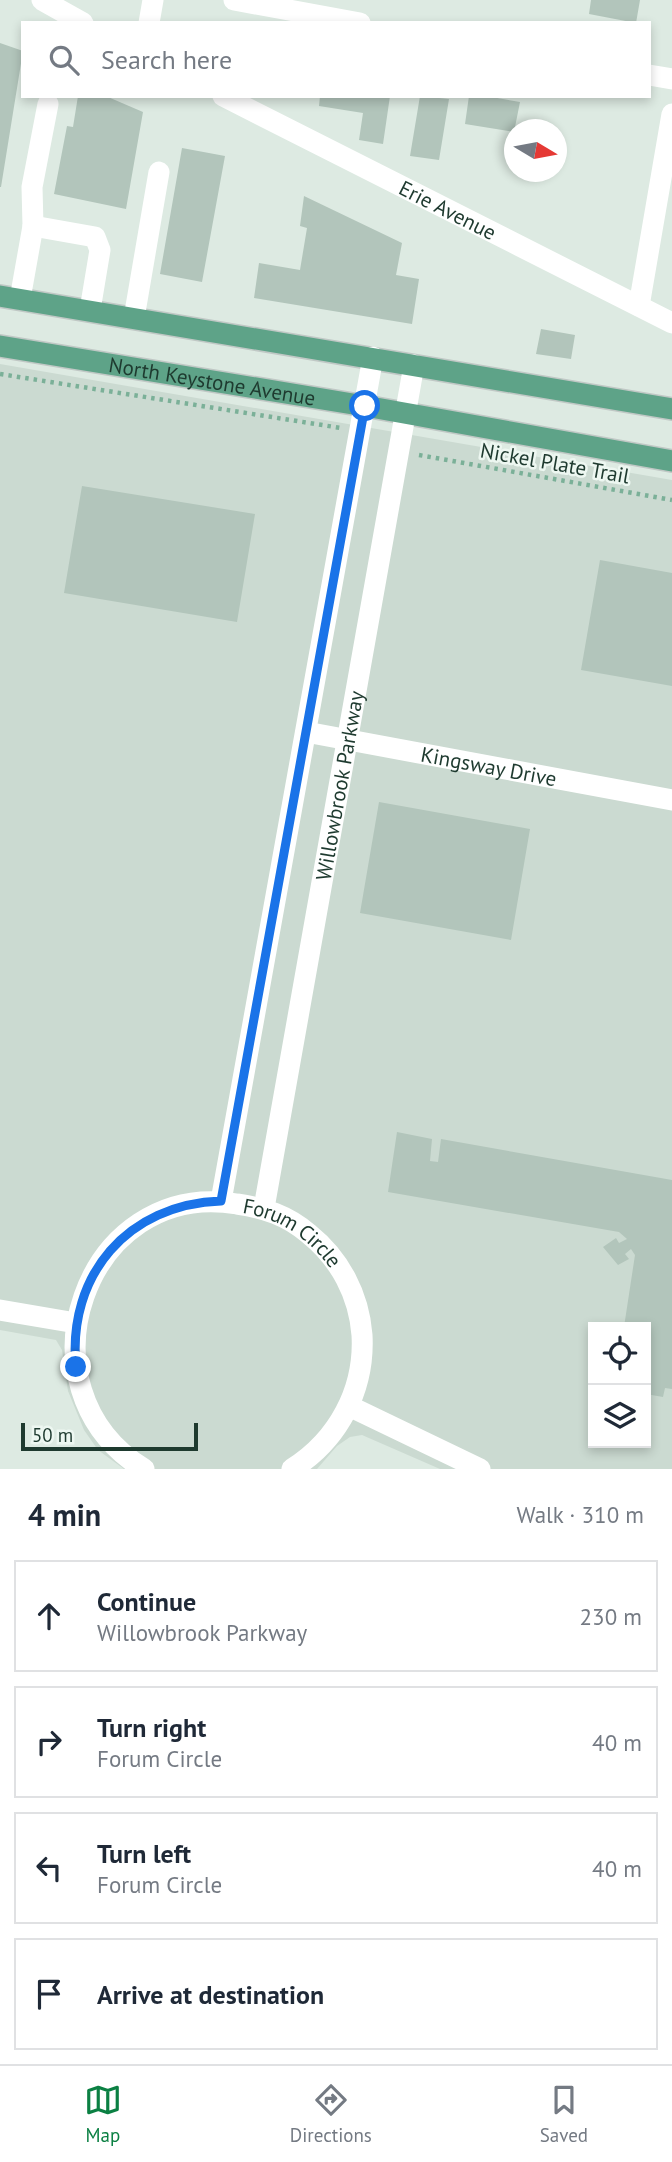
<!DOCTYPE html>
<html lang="en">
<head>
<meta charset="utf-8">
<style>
	:root { --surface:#fff; --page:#f6f6f7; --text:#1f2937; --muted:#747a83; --line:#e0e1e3; --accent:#0b8043 }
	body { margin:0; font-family:"PT Sans",sans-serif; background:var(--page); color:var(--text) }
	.controls { position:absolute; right:21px; bottom:21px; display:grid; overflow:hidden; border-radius:0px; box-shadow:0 4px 10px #0003 }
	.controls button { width:63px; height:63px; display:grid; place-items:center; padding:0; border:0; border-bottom:2px solid var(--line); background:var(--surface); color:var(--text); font:35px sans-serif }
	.compass { position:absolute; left:504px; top:119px; width:63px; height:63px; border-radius:50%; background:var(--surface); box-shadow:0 4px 10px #0003; rotate:100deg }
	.scale { position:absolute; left:21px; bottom:18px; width:177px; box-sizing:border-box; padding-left:7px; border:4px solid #1e3a2f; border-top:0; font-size:19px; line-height:24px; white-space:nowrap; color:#1e3a2f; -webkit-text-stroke:5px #edf7f1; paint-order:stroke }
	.stop { position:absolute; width:21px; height:21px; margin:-16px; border:5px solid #1a73e8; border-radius:50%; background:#fff }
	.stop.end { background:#1a73e8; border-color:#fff; box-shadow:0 2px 7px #0008 }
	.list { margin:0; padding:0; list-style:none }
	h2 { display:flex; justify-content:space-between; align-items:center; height:91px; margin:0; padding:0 28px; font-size:30px }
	h2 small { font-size:23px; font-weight:400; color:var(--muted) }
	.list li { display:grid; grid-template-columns:46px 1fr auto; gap:21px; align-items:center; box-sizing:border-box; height:112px; margin:0 14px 14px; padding:0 14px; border:2px solid var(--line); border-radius:0px }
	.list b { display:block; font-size:26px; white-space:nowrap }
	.list p { margin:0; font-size:23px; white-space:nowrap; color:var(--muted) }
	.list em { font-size:23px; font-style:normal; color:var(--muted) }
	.icon { flex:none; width:38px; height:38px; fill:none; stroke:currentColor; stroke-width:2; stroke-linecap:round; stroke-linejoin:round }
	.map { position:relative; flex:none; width:672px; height:1469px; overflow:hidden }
	.search { position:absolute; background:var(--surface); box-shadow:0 4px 10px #0003; left:21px; right:21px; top:21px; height:77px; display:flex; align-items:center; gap:18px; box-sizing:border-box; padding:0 24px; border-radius:0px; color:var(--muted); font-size:26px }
	.sheet { height:595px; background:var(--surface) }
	nav { display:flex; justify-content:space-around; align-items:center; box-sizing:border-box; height:98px; border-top:2px solid var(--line); background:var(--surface); font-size:19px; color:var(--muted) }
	nav a { display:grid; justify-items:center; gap:4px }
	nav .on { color:var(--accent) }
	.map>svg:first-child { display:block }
	.built { fill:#cbdad1; fill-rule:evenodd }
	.building { fill:#b2c5bb }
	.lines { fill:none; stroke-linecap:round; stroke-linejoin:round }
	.major-casing { stroke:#c0c8c5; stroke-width:24 }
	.path { stroke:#7bb098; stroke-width:4.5; stroke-dasharray:3.5 5; stroke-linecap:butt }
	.minor { stroke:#fff; stroke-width:21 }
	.major { stroke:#5ea388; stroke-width:21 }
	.route { stroke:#1a73e8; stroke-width:9 }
	.labels { text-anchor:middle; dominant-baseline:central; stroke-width:5; stroke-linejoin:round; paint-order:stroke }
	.street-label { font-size:21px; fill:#1e3a2f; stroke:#edf7f1 }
</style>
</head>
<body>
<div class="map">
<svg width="672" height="1469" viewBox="0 0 672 1469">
	<rect width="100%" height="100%" fill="#ddeae2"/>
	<path class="built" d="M 0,364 L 672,480 L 672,1469 L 440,1469 L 362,1435 L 350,1437 L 337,1446 L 317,1469 L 124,1469 L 98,1450 L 84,1430 L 68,1391 L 62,1350 L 56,1340 L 0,1330 ZM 593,1327 L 646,1327 L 646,1443 L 593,1443 Z"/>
	<path class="building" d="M 591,0 L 640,0 L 636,23 L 589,14 Z
		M 0,43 L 23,51 L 1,187 L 0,187 Z
		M 78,96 L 108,97 L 143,112 L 126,209 L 54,194 L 67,126 L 73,127 Z
		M 320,96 L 390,96 L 383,144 L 359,140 L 363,113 L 319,106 Z
		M 420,96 L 449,99 L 439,160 L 410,156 Z
		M 469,96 L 486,96 L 520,102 L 514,132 L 465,124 Z
		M 182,148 L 225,156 L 202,282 L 160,274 Z
		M 304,196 L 402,243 L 396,275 L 419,279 L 412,324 L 254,298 L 259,263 L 300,270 L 307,228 L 300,226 Z
		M 541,329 L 575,335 L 571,359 L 536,354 Z
		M 82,486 L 255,514 L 237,622 L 64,593 Z
		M 600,560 L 672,573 L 672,686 L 581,670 Z
		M 379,802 L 530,829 L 511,940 L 360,913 Z
		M 397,1132 L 432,1139 L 430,1161 L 438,1162 L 441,1139 L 672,1180 L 672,1389 L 665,1388 L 663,1397 L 646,1394 L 646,1327 L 624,1327 L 635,1255 L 631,1249 L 625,1254 L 629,1259 L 618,1265 L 603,1247 L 616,1238 L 619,1243 L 627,1239 L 619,1232 L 388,1192 Z"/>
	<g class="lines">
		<defs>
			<g id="major">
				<path d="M 0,296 L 672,409"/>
				<path id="s5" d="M 0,346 L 365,406 L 672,461"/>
			</g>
		</defs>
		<use href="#major" class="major-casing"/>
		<path class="path" d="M 0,374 L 341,428
			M 419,455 L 672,500"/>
		<g class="minor">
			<path d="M 42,0 L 83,23"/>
			<path d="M 234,0 L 360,23"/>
			<path d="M 149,23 L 153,0"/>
			<path d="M 649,75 L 672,79"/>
			<path id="s1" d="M 223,96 L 672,323"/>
			<path d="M 48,104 L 32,187 L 33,226 L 95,237 L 100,250 L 90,310"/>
			<path d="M 20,299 L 33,226"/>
			<path d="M 639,306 L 672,114"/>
			<path d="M 134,318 L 159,172"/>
			<path id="s2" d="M 306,732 L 672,800"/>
			<path d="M 221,1201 L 373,357"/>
			<path id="s3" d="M 264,1208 L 414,365"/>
			<path d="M 0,1310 L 76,1323"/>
			<path d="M 349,1406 L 480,1469"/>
			<path id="s4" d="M 144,1469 C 12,1388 85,1178 237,1204 C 264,1208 287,1215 309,1234 C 340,1259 359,1295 362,1335 C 365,1390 338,1440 292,1469"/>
		</g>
		<use href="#major" class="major"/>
	</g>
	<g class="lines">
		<path class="route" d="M 76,1367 C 67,1275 128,1204 221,1201 L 365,406"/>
	</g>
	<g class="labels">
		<g class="street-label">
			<text stroke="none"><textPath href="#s1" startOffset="252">Erie Avenue</textPath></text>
			<text stroke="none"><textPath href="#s5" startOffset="215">North Keystone Avenue</textPath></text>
			<text transform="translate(555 463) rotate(10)">Nickel Plate Trail</text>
			<text stroke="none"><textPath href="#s2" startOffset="186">Kingsway Drive</textPath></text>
			<text stroke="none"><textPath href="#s3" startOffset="429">Willowbrook Parkway</textPath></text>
			<text stroke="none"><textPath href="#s4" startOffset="457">Forum Circle</textPath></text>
		</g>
	</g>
</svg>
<div class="controls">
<button><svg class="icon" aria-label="locate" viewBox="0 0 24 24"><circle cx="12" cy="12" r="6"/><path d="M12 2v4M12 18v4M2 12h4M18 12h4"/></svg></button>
<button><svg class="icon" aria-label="layers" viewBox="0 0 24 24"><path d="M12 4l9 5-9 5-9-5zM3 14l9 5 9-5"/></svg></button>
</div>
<svg class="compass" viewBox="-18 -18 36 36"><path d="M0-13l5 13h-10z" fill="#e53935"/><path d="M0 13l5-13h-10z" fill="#747a83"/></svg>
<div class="scale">50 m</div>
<div class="stop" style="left:365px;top:406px"></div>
<div class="stop end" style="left:76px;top:1367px"></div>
<div class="search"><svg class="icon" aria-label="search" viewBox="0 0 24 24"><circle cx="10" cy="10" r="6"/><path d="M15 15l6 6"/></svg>Search here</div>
</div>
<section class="sheet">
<h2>4 min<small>Walk · 310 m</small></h2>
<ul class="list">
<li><svg class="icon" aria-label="ahead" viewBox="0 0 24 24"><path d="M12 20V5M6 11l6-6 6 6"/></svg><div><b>Continue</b><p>Willowbrook Parkway</p></div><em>230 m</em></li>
<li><svg class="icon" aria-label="right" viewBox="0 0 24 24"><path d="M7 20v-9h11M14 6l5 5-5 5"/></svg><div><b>Turn right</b><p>Forum Circle</p></div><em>40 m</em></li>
<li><svg class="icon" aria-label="left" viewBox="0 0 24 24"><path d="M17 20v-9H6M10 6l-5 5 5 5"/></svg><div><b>Turn left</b><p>Forum Circle</p></div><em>40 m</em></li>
<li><svg class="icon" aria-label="arrive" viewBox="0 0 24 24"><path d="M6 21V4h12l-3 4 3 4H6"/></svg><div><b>Arrive at destination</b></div></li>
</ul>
</section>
<nav>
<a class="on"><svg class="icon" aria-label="map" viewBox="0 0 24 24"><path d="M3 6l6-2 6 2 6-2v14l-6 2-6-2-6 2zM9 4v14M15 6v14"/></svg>Map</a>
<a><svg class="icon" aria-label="directions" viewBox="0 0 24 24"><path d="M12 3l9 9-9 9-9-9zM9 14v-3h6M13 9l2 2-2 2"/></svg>Directions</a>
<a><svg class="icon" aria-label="saved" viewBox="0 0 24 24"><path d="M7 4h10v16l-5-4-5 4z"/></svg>Saved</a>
</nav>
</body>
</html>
